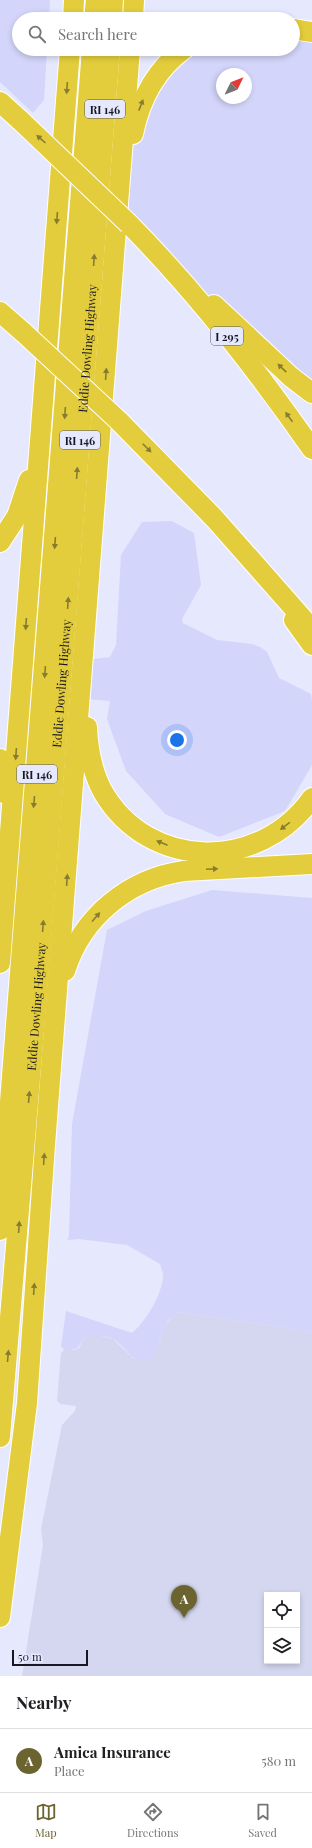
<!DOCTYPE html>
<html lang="en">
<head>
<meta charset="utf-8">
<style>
	:root { --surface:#fff; --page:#f2f2f2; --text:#202124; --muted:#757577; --line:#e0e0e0; --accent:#6c6430 }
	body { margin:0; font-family:"Playfair Display",serif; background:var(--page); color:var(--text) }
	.controls { position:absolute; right:12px; bottom:12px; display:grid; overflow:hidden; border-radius:0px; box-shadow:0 2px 6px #0003 }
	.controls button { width:36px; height:36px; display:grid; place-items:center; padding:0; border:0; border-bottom:1px solid var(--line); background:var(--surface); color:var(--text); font:20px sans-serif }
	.compass { position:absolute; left:216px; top:68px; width:36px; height:36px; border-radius:50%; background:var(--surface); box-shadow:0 2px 6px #0003; rotate:47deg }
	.scale { position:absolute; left:12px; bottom:10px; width:76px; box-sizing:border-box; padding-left:4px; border:2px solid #171824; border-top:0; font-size:11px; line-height:14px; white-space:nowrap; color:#171824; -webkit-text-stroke:3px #e6e8fe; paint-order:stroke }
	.you { position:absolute; left:177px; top:740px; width:14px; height:14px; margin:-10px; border:3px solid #fff; border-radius:50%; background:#1a73e8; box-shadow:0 0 0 6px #1a73e833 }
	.badge { display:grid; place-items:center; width:26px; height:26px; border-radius:50%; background:var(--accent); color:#fff; font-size:13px; font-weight:700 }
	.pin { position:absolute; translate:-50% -33px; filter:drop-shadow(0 1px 2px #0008) }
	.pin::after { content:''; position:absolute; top:21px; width:14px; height:12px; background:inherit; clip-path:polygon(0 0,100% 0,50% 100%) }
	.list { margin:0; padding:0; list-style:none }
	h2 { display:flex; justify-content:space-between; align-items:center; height:52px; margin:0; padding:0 16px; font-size:17px }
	h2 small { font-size:13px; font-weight:400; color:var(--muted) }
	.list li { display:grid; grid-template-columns:26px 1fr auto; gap:12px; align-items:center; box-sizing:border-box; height:64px; padding:0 16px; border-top:1px solid var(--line) }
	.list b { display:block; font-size:15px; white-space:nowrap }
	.list p { margin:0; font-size:13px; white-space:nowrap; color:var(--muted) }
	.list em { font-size:13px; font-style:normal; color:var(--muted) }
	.icon { flex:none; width:22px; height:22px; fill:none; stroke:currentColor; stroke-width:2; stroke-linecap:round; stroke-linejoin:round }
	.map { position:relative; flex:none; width:312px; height:1676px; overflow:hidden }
	.search { position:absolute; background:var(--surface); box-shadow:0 2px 6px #0003; left:12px; right:12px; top:12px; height:44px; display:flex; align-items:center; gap:10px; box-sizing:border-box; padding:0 14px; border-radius:22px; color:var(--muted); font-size:15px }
	.sheet { height:116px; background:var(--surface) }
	nav { display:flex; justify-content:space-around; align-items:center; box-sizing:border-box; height:56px; border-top:1px solid var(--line); background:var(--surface); font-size:11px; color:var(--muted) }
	nav a { display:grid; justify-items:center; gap:2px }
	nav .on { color:var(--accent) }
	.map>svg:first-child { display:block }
	.built { fill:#d5d7f0; fill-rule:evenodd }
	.green { fill:#d3d5fa; fill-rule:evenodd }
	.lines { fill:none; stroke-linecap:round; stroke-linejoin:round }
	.highway-casing { stroke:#fff; stroke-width:22 }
	.highway { stroke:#e4cd3c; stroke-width:20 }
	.highway-bridge-casing { stroke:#fff; stroke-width:22; stroke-linecap:butt }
	.highway-bridge { stroke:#e4cd3c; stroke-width:20 }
	.oneway { fill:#887c31 }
	.labels { text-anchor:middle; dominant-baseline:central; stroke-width:4; stroke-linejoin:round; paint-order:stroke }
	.shield { fill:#e6e8fe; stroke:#555665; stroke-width:1 }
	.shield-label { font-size:11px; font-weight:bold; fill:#171824 }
	.street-label { font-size:12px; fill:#171824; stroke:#e6e8fe }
</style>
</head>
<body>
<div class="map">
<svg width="312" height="1676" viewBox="0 0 312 1676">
	<rect width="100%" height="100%" fill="#e6e8fe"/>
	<path class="built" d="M 179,1312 L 312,1332 L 312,1676 L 22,1676 L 43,1545 L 41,1529 L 62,1425 L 75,1411 L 76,1406 L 61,1404 L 57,1401 L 61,1353 L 64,1350 L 74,1350 L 79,1348 L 85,1336 L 101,1336 L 113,1339 L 134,1359 L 152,1358 L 155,1356 L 164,1327 L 173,1315 ZM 267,1595 L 297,1595 L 297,1661 L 267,1661 Z"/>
	<path class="green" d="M 0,0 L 50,0 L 49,19 L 19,19 L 19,49 L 47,49 L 44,100 L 33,113 L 0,82 Z
		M 293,33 L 312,38 L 312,397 L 199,289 L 120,201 L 140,108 L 189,49 L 293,49 ZM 222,74 L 246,74 L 246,98 L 222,98 Z
		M 172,521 L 194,533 L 201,585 L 182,619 L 183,623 L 217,640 L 252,644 L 260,647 L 267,652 L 279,678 L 311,694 L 312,701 L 312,765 L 285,811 L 219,837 L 165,814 L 126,771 L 107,719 L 110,701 L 86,699 L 86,660 L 110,657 L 116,645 L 121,555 L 142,522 Z
		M 212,890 L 312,898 L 312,1332 L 179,1312 C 162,1319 161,1340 155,1357 C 132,1369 130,1349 113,1339 C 105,1335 95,1336 85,1336 C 78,1348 79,1350 64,1350 L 61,1346 L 66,1311 L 132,1333 C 146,1321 162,1295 163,1276 C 163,1272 161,1267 160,1264 L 127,1245 L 79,1239 L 67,1240 L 69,1236 L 72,1124 L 107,930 L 146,911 Z"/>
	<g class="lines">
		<defs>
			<g id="highway">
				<path d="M 73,19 L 74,0"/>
				<path d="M 94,19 L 96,0"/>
				<path d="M 112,19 L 113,0"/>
				<path d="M 133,19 L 134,0"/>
				<path d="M 293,29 L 312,32"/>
				<path d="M 0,102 L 21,121"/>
				<path d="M 133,134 C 140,100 155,70 184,49"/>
				<path d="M 129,224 C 197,293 257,370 312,449"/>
				<path d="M 214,305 L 291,377 L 312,393"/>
				<path d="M 0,312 L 24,333"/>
				<path d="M 119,421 L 215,519 L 312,629"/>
				<path d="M 0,542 L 17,516 L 29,480"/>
				<path d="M 294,620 L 312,645"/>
				<path d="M 87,727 C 88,749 92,772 103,792 C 149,871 260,872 312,798"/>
				<path d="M 0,759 L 4,793"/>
				<path d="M 0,963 L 70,49"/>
				<path d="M 65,971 C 82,917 128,879 184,871 L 312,864"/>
				<path d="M 0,1230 L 92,49"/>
				<path id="s1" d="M 0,1437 L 36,1007 L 110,49"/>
				<path d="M 0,1617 L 27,1403 L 45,1145 L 130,49"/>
			</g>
		</defs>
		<use href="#highway" class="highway-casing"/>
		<use href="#highway" class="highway"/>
		<defs>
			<path id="highway-bridge" d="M 21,121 L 129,224
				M 24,333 L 119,421"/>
		</defs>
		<use href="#highway-bridge" class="highway-bridge-casing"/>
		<use href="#highway-bridge" class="highway-bridge"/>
	</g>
	<defs><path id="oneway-solid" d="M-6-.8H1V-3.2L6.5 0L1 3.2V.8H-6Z"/></defs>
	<g class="oneway">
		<use href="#oneway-solid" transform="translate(67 88) rotate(94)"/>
		<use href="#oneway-solid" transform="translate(141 105) rotate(-69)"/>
		<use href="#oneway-solid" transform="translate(41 139) rotate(-138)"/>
		<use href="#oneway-solid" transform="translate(57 218) rotate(94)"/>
		<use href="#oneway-solid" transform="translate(94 260) rotate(-86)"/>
		<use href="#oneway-solid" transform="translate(282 368) rotate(-136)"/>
		<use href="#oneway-solid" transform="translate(106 374) rotate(-86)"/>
		<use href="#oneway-solid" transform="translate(65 413) rotate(94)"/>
		<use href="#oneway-solid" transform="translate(289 417) rotate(-126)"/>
		<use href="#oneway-solid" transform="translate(147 448) rotate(45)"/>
		<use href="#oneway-solid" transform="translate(77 473) rotate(-86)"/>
		<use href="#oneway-solid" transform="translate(55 543) rotate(94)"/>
		<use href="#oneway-solid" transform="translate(68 603) rotate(-86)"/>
		<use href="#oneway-solid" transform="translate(26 624) rotate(94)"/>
		<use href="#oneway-solid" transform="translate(45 672) rotate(94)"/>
		<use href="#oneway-solid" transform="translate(16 754) rotate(94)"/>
		<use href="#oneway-solid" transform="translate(34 802) rotate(95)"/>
		<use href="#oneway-solid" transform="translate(285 826) rotate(142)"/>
		<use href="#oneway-solid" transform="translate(162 843) rotate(-157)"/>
		<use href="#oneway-solid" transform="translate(212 869) rotate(-3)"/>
		<use href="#oneway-solid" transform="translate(67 880) rotate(-86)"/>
		<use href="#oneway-solid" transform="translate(96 917) rotate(-49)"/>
		<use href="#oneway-solid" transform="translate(43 926) rotate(-86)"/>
		<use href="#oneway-solid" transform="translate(29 1097) rotate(-85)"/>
		<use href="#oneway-solid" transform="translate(44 1159) rotate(-86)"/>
		<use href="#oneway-solid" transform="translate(19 1227) rotate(-86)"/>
		<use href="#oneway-solid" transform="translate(34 1289) rotate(-86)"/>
		<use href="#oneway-solid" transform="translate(8 1356) rotate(-85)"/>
	</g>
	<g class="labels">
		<g class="shield">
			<rect x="85" y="100" width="40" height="18" rx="3"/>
			<rect x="211" y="327" width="32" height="18" rx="3"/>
			<rect x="60" y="431" width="40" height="18" rx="3"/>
			<rect x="17" y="765" width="40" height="18" rx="3"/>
		</g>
		<g class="shield-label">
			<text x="105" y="109">RI 146</text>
			<text x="227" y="336">I 295</text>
			<text x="80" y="440">RI 146</text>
			<text x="37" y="774">RI 146</text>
		</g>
		<g class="street-label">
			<text stroke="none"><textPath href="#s1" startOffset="1092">Eddie Dowling Highway</textPath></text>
			<text stroke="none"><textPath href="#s1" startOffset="756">Eddie Dowling Highway</textPath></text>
			<text stroke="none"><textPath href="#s1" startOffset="432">Eddie Dowling Highway</textPath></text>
		</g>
	</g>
</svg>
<div class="controls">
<button><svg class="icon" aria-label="locate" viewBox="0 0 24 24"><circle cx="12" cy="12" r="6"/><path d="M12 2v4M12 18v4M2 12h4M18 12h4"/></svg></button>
<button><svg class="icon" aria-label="layers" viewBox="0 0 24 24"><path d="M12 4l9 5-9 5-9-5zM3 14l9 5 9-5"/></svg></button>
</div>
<svg class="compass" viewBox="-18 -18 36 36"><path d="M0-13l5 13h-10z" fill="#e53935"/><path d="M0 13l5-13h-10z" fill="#757577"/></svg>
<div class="scale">50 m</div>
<div class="you"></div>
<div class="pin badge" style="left:184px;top:1618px">A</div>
<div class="search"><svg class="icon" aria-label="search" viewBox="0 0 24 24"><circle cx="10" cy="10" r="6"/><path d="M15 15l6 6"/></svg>Search here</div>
</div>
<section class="sheet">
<h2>Nearby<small></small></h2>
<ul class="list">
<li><span class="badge">A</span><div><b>Amica Insurance</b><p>Place</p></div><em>580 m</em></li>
</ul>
</section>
<nav>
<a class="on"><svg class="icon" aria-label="map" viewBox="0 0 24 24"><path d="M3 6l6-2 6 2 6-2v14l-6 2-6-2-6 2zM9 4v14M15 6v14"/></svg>Map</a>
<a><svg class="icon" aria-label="directions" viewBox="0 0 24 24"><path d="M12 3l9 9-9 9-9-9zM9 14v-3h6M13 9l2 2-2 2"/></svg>Directions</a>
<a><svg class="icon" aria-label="saved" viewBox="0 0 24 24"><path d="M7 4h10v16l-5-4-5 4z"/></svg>Saved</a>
</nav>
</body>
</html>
